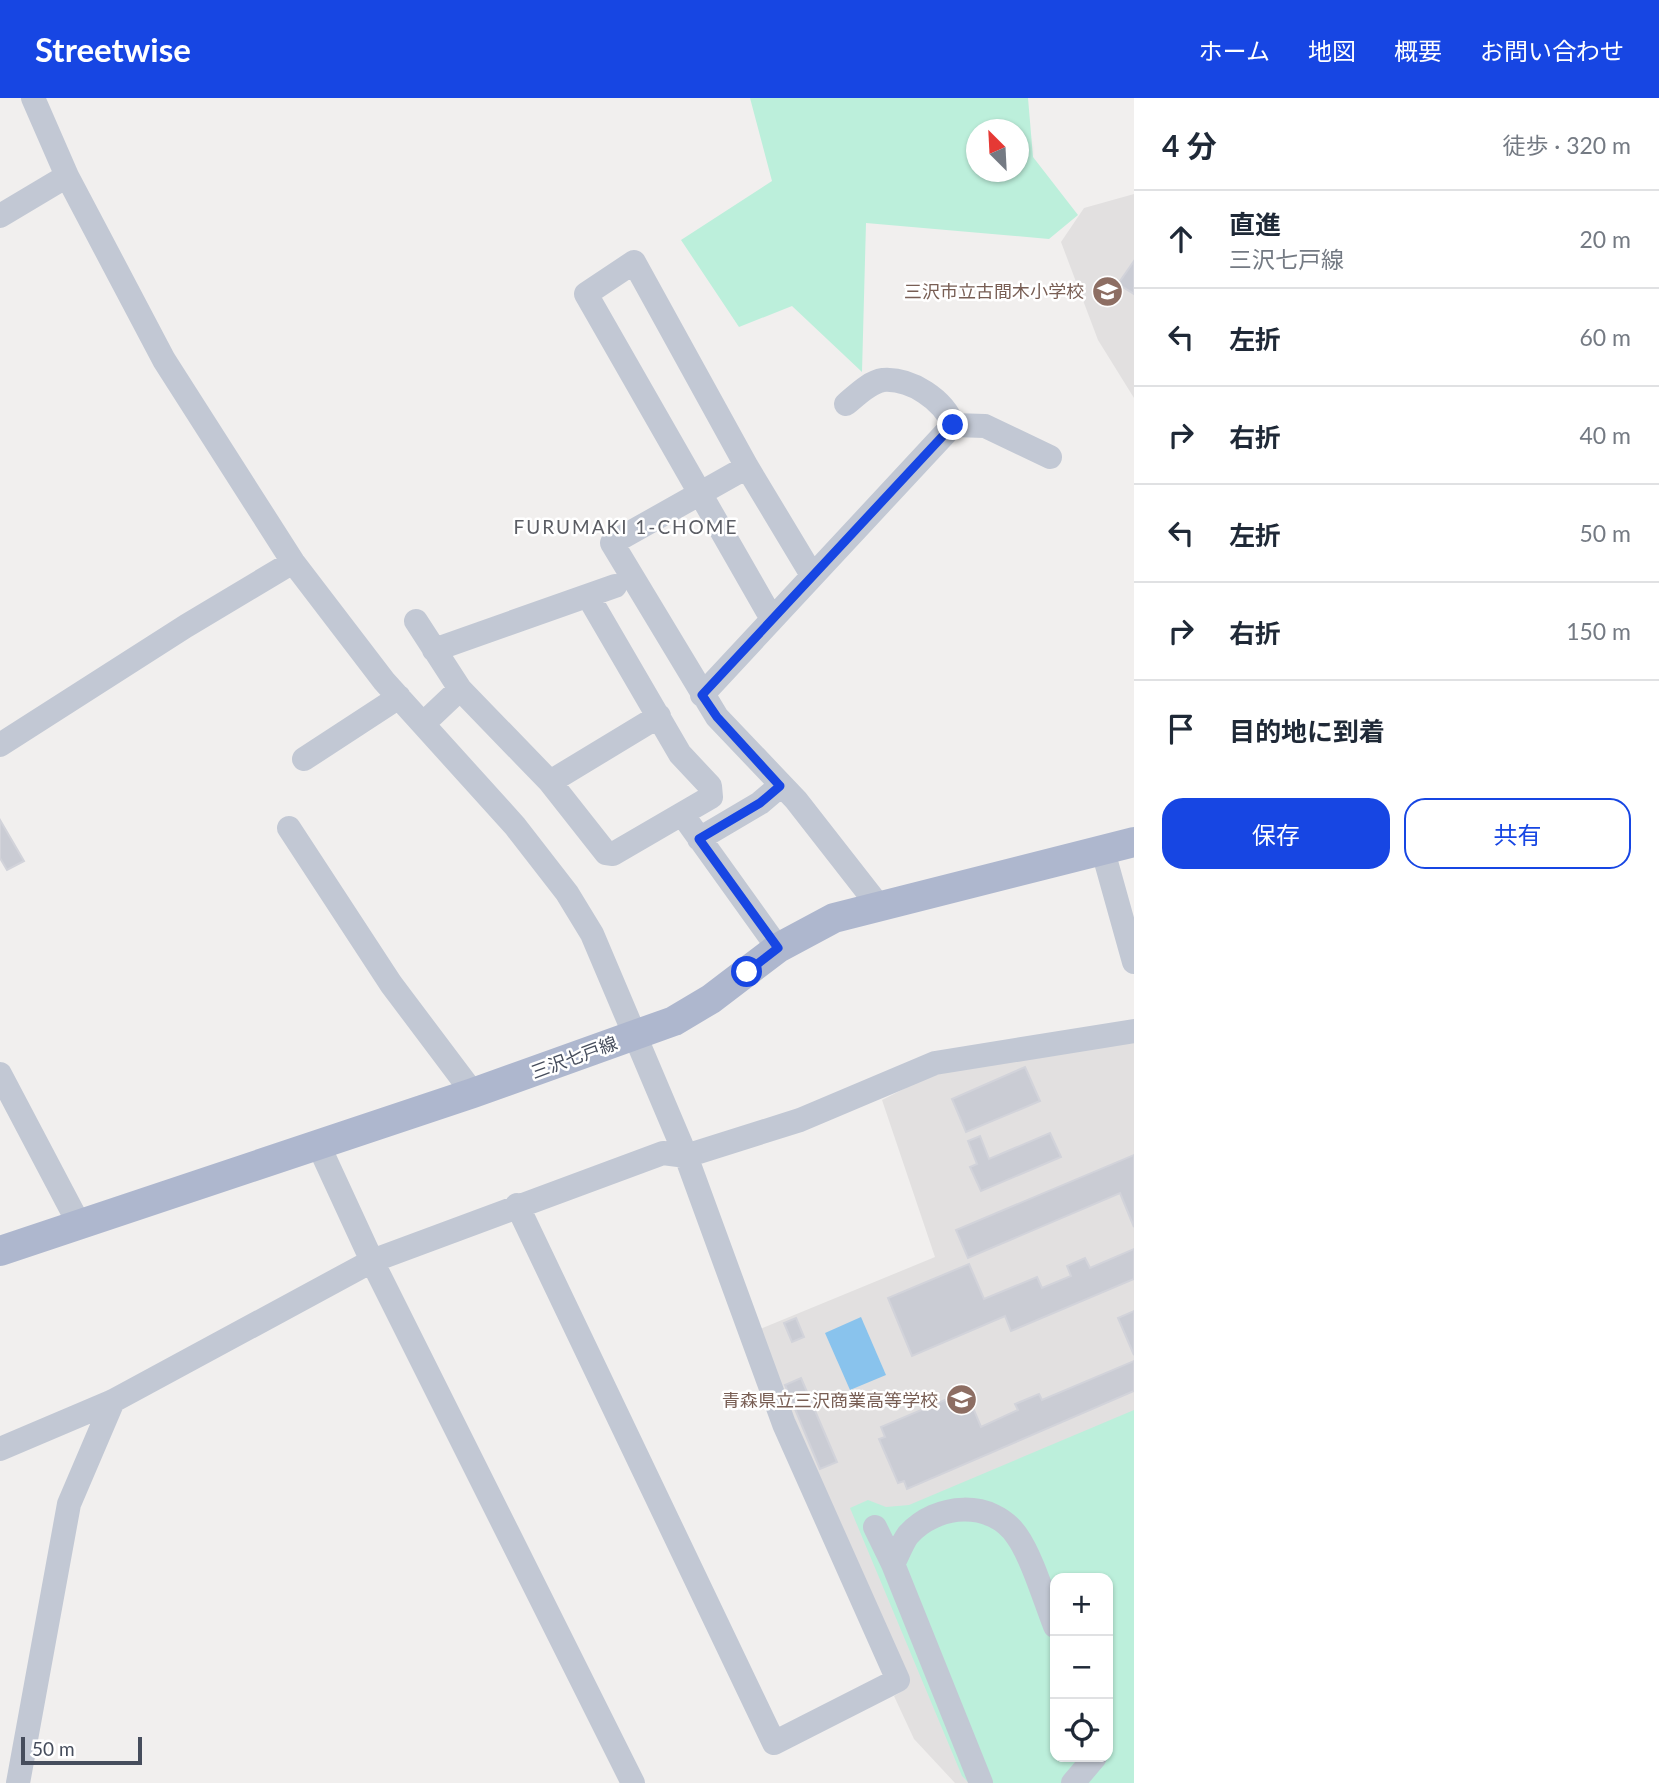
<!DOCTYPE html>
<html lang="ja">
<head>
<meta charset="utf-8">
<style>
	:root { --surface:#fff; --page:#f2f2f3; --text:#1f2937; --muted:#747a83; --line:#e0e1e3; --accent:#1746e3 }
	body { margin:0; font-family:Lato,"Noto Sans JP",sans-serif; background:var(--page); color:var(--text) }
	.controls { position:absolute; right:21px; bottom:21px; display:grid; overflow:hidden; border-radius:14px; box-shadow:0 2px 5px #0004 }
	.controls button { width:63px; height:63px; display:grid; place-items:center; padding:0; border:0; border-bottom:2px solid var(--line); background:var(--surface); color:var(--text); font:35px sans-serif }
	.compass { position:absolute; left:966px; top:21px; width:63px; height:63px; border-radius:50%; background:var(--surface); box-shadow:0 2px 5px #0004; rotate:336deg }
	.scale { position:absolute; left:21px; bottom:18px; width:121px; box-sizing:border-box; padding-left:7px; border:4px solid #464d5c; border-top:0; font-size:19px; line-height:24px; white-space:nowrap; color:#464d5c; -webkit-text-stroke:5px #fff; paint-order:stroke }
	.stop { position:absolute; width:21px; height:21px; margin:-16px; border:5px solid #1746e3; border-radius:50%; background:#fff }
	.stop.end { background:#1746e3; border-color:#fff; box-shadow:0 2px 7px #0008 }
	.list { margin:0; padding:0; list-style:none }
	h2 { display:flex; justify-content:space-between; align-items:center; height:91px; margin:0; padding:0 28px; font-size:30px }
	h2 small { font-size:23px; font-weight:400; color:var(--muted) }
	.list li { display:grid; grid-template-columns:46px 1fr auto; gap:21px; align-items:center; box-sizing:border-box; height:98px; padding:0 28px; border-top:2px solid var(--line) }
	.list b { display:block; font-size:26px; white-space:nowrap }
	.list p { margin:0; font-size:23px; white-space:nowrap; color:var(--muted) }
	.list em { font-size:23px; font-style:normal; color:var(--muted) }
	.actions { display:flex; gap:14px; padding:21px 28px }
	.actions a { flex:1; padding:16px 0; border:2px solid var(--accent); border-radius:21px; text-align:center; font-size:24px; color:var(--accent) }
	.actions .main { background:var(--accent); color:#fff }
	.icon { flex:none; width:38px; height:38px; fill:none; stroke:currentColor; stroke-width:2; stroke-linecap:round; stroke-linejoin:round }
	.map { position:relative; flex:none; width:1134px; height:1685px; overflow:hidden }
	header { display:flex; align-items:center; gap:42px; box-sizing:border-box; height:98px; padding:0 35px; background:var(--accent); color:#fff }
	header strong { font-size:33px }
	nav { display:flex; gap:38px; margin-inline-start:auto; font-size:24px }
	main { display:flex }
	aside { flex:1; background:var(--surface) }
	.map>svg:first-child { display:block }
	.education { fill:#e2e0e0; fill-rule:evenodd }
	.green { fill:#bcefdb; fill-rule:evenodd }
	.water { fill:#89c3ed }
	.building { fill:#caccd4; stroke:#d2d3da; stroke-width:2 }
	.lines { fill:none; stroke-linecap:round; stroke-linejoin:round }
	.minor { stroke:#c2c8d4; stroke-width:24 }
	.major { stroke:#aeb7ce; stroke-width:30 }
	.route { stroke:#1746e3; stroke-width:9 }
	.labels { text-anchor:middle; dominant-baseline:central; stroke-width:5; stroke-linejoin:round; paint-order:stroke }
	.education-label { font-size:18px; fill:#785e54; stroke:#fff; text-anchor:end }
	.street-label { font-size:18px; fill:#464d5c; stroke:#fff }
	.neighbourhood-label { font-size:19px; letter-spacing:2px; fill:#5b5d64; stroke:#fff }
</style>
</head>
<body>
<header>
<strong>Streetwise</strong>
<nav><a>ホーム</a><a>地図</a><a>概要</a><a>お問い合わせ</a></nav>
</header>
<main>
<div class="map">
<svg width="1134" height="1685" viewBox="0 0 1134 1685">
	<rect width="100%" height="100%" fill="#f1efee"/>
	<path class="education" d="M 1134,96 L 1134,300 L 1098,242 L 1061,144 L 1084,110 Z
		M 1134,940 L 1134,1685 L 955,1685 L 914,1641 L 894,1598 L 906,1591 L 908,1581 L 816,1373 L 758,1232 L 935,1159 L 882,1002 L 941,972 ZM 1055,1480 L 1108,1480 L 1108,1659 L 1055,1659 Z"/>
	<path class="green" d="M 750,0 L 1028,0 L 1033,59 L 1078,117 L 1049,141 L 866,125 L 862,274 L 792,208 L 739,229 L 681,142 L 772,83 ZM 976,32 L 1018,32 L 1018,74 L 976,74 Z
		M 1134,1312 L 1134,1685 L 969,1685 L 962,1678 L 850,1410 L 868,1402 L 886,1409 L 909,1407 ZM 1055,1480 L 1108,1480 L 1108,1659 L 1055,1659 Z"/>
	<path class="water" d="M 861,1219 L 886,1277 L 850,1292 L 825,1235 Z"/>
	<path class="building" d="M 1134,163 L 1134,196 L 1118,186 Z
		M 0,722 L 24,763 L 7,772 L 0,760 Z
		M 1025,969 L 1040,1003 L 966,1034 L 952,1001 Z
		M 1050,1035 L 1061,1059 L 981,1093 L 970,1069 L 977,1066 L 968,1043 L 980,1038 L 989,1061 Z
		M 1134,1057 L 1134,1129 L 1120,1095 L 968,1160 L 956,1132 Z
		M 1134,1151 L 1134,1181 L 1011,1233 L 1005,1218 L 912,1258 L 888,1200 L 969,1166 L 984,1201 L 1037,1179 L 1042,1190 L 1071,1178 L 1067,1168 L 1085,1160 L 1090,1170 Z
		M 1134,1213 L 1134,1257 L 1118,1220 Z
		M 796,1220 L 804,1239 L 792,1244 L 784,1225 Z
		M 1134,1263 L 1134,1293 L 907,1391 L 904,1383 L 898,1385 L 879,1341 L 885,1339 L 881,1329 L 966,1293 L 981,1329 L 1018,1312 L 1015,1306 L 1039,1296 L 1042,1302 Z
		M 801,1280 L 837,1364 L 820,1371 L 785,1287 Z"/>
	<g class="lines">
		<path class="minor" d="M 33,0 L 67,78 L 164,262 L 293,464 L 384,583 L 515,728 L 567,795 L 592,836 L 686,1058 L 784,1326 L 898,1582 L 774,1645 L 517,1107
			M 0,118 L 67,78
			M 846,306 C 856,298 869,284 883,282 C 911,280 944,302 953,327
			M 747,369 L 612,445 L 717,619 L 796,702 L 878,807
			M 772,521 L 586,196 L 634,164 L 747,369 L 812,477
			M 416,523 L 460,591 L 550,684 L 606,755 L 613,756 L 711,699 L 710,688 L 680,656 L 588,498
			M 434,552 L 615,488
			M 702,597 L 953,327 L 985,328 L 1050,359
			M 423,626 L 460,591
			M 0,647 L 186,528 L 293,464
			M 304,661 L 399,599
			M 550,684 L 659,618
			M 682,716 L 778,850
			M 289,730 L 391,886 L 473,995
			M 699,741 L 760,705 L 780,688
			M 1103,753 L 1134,864
			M 0,976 L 79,1126
			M 318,1046 L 372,1163 L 633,1685
			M 0,1351 L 113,1303 L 372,1163 L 663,1055 L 686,1058 L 800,1022 L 935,965 L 1134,933
			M 875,1429 L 893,1466
			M 18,1685 L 69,1406 L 113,1303
			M 981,1685 L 893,1466 C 898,1457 902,1445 908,1437 C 936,1405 992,1401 1017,1438 C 1032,1459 1045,1503 1055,1528
			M 1073,1685 L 1095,1659"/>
		<path class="major" d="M 0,1153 L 473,995 L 674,923 L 711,901 L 778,850 L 834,820 L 1134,744"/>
	</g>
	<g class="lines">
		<path class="route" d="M 747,874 L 778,850 L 699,741 L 760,705 L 780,688 L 717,619 L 702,597 L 953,327"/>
	</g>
	<defs>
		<symbol id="school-disc" viewBox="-11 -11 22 22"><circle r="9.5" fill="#8d6e63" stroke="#fff"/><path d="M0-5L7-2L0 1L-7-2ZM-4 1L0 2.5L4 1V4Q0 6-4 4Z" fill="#fff"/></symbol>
	</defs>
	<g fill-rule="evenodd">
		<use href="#school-disc" x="1090" y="176" width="35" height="35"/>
		<use href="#school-disc" x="944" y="1284" width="35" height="35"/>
	</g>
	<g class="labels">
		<g class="education-label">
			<text x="1084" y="193">三沢市立古間木小学校</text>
			<text x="938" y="1302">青森県立三沢商業高等学校</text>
		</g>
		<g class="street-label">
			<text transform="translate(574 959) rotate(-20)">三沢七戸線</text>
		</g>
		<g class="neighbourhood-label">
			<text x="626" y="428">FURUMAKI 1-CHOME</text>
		</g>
	</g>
</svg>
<div class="controls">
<button>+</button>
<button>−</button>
<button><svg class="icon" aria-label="locate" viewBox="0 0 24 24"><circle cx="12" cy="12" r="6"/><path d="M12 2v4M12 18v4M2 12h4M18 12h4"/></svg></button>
</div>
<svg class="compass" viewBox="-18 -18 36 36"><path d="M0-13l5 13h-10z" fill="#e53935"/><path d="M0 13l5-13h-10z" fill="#747a83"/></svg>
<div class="scale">50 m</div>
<div class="stop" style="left:747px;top:874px"></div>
<div class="stop end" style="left:953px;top:327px"></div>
</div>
<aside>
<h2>4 分<small>徒歩 · 320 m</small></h2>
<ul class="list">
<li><svg class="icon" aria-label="ahead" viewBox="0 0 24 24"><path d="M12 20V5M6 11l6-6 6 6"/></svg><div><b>直進</b><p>三沢七戸線</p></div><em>20 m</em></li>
<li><svg class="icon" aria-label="left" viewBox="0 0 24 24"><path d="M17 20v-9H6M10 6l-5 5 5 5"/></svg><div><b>左折</b></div><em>60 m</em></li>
<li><svg class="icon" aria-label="right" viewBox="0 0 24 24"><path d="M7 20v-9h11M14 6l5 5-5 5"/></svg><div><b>右折</b></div><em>40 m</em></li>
<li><svg class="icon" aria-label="left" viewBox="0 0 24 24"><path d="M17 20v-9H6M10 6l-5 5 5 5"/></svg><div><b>左折</b></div><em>50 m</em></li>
<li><svg class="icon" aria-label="right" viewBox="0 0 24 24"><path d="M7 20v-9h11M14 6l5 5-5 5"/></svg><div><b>右折</b></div><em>150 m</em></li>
<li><svg class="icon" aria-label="arrive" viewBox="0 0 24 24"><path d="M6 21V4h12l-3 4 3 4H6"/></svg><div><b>目的地に到着</b></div></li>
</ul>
<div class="actions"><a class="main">保存</a><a>共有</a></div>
</aside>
</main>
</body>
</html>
